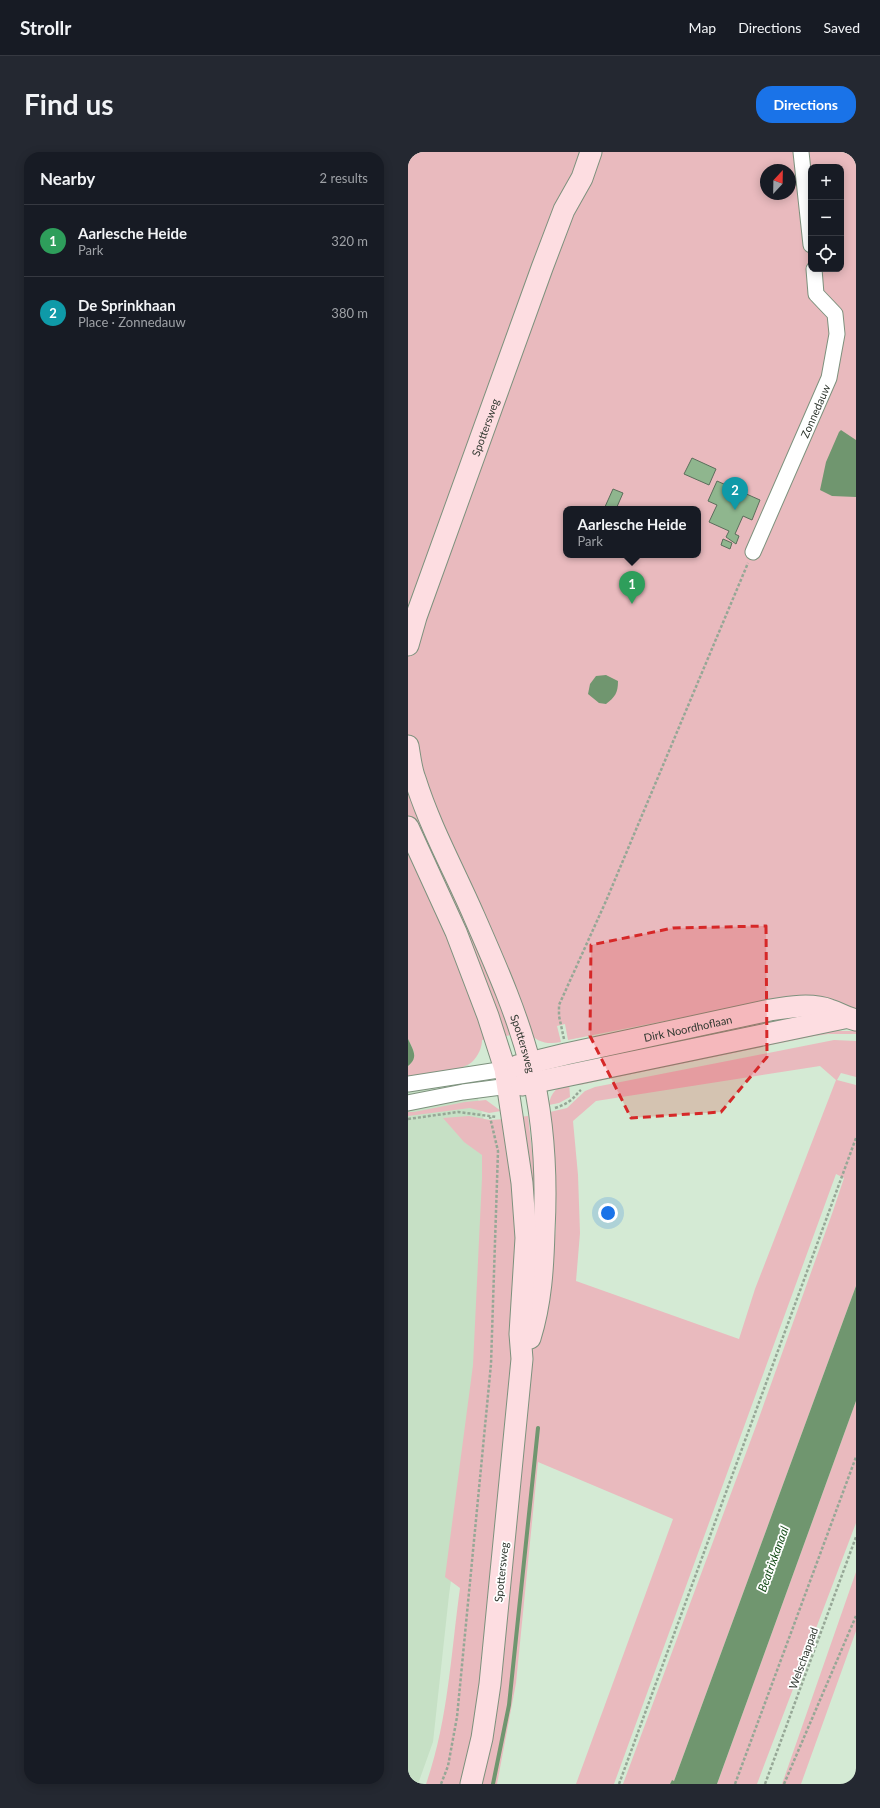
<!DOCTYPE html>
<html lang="en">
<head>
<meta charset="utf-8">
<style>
	:root { --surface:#171b24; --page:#242831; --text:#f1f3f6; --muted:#9ea1a6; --line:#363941; --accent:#1a73e8 }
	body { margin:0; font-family:Lato,sans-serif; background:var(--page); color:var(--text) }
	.controls { position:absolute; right:12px; top:12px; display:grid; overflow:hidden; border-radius:8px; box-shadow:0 2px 10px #0003 }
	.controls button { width:36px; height:36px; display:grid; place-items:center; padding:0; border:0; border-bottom:1px solid var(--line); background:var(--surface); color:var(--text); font:20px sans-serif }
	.compass { position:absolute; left:352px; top:12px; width:36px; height:36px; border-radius:50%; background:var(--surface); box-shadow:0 2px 10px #0003; rotate:22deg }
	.you { position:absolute; left:200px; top:1061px; width:14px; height:14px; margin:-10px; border:3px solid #fff; border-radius:50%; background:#1a73e8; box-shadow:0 0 0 6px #1a73e833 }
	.badge { display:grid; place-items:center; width:26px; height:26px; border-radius:50%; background:var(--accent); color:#fff; font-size:13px; font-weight:700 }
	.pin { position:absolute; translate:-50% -33px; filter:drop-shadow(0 1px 2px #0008) }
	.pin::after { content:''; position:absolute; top:21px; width:14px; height:12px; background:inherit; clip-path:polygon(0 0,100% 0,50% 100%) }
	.popup { position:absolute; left:155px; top:354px; width:138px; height:52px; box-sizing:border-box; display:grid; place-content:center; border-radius:8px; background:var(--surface); filter:drop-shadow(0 1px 3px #0005); font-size:13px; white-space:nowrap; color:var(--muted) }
	.popup b { font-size:15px; color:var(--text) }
	.popup::after { content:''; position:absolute; left:50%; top:100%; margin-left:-8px; border:8px solid transparent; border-top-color:var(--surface) }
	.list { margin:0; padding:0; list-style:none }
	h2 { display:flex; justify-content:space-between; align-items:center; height:52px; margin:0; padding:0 16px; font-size:17px }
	h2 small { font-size:13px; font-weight:400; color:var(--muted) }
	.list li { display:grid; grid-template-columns:26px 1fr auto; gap:12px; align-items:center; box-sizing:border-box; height:72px; padding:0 16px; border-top:1px solid var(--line) }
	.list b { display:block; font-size:15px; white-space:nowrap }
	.list p { margin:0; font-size:13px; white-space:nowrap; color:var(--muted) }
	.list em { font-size:13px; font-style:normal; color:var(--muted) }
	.icon { flex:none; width:22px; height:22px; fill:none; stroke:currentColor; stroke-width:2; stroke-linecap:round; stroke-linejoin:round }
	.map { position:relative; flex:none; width:448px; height:1632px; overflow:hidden; border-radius:16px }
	header { display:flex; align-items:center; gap:24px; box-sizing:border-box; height:56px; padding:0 20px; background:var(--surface); border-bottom:1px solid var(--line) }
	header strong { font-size:19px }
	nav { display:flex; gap:22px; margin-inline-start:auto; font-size:14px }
	.intro { display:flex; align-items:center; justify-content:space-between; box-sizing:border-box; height:96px; padding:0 24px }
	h1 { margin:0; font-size:28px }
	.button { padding:10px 18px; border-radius:16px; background:var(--accent); color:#fff; font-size:14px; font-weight:700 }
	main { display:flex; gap:24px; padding:0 24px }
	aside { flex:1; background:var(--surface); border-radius:16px; box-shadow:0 2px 10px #0003 }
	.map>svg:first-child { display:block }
	.built { fill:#c6e0c5 }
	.green { fill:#e9babe; fill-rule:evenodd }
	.water { fill:#70966f }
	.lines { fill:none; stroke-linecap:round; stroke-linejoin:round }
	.stream { stroke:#70966f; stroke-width:4 }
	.building { fill:#8fb68e; stroke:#5b6e5b }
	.street-casing { stroke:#7d917d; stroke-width:17 }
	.secondary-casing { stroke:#7d917d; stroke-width:23 }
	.path { stroke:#96a796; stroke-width:2.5; stroke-dasharray:3 2; stroke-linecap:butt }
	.street { stroke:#fff; stroke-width:15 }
	.secondary { stroke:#fddde1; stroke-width:21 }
	.marked { fill:#d62828; fill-opacity:0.2; stroke:#d62828; stroke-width:3; stroke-dasharray:8 5; stroke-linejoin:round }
	.labels { text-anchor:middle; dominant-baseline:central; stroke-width:3.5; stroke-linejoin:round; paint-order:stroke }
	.street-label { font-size:11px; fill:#2f372f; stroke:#fff }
	.water-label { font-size:12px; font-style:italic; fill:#174e1a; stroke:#fff }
</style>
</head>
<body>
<header>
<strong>Strollr</strong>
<nav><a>Map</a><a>Directions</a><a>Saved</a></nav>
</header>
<div class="intro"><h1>Find us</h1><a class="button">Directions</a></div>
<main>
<aside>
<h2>Nearby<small>2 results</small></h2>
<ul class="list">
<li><span class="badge" style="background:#2e9e5b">1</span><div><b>Aarlesche Heide</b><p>Park</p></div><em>320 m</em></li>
<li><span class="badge" style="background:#0f9aa8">2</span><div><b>De Sprinkhaan</b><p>Place · Zonnedauw</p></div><em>380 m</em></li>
</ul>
</aside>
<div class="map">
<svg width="448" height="1632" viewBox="0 0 448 1632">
	<rect width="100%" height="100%" fill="#d4ead4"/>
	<path class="built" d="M 0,777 L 54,890 L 79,979 L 73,1216 L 41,1443 L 25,1590 L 10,1632 L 0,1632 Z"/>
	<path class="green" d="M 0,0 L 448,0 L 448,858 L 363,848 L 160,888 L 157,872 L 149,874 L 153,890 C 139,893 129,890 120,880 L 74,888 C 74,896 70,904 64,910 C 53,919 15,926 0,929 L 0,914 C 11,904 5,898 0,887 ZM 403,15 L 433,15 L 433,117 L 403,117 ZM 358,18 L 382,18 L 382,42 L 358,42 ZM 158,357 L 290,357 L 290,403 L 158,403 Z
		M 384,862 L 409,862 L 165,914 L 164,909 L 319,879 Z
		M 424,879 L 448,879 L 448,882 L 420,882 L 407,884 L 172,933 L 169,932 Z
		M 426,888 L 448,889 L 448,925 L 433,921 L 429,928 L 448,933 L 448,1134 L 266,1629 L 264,1629 L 262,1632 L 215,1632 L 348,1274 L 425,1059 L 436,1026 L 428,1022 L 206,1632 L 168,1632 L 265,1367 L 130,1310 L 108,1531 L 89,1632 L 70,1632 L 122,1212 C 127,1177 138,1144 144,1110 C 152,1061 147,1010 142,960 L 159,956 L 177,939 L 187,935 ZM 412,914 L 428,928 L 347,1137 L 331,1187 L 168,1129 L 172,1081 L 170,1023 L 165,969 L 188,949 Z
		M 161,929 L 162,945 L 151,951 L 141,953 C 142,941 150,934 161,929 Z
		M 78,948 L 93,959 L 81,961 L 62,956 L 0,964 L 0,960 L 6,960 L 57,950 Z
		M 61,964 L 82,968 L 97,967 L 103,984 L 111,1120 L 75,1527 L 55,1632 L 18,1632 C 40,1570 43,1501 52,1436 L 37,1425 L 65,1213 L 74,1026 L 74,1003 L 56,990 L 35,966 Z
		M 120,964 L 126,1016 L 127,1070 L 110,965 Z
		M 448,1249 L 448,1371 L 349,1632 L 309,1632 Z
		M 448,1420 L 448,1479 L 393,1632 L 374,1632 Z"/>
	<path class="water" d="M 433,278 L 448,288 L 448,345 L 424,344 L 412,338 L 418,310 L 431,280 Z
		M 198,523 L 210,529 C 210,541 207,545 198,552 L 191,551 L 180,542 L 182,532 L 188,524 Z
		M 0,887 C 5,898 11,905 0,914 Z
		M 448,1134 L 448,1249 L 309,1632 L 262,1632 L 264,1628 L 266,1629 Z"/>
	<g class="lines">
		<path class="stream" d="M 85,1632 L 101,1553 L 130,1276"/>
	</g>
	<path class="building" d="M 284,306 L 308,317 L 301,333 L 276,322 Z
		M 309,329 L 352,348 L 344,368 L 335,364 L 327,382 L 331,384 L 328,392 L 318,385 L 321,379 L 301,370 L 309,353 L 300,349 Z
		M 205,337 L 215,341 L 208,357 L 196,357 Z
		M 315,387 L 324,391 L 322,397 L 313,393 Z"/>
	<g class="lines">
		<defs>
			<g id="street">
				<path d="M 393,0 L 403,93"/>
				<path id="s1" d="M 345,400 L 421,226 L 429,182 L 427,162 L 408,142 L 406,117"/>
				<path d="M 0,932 L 97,917"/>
				<path d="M 0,951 L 55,940 L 101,934"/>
			</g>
			<g id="secondary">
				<path id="s2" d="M 0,493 L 8,465 L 134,116 L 156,58 L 174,26 L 183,0"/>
				<path id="s3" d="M 0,594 C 2,605 3,617 7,627 C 22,675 46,718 66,764 C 87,812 109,861 122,912 C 136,967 139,1023 136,1079 C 135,1115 133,1151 122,1186"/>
				<path d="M 0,675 L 48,780 L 80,864 L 97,917 L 114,1031 L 118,1086 L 112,1182 L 114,1207 L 82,1532 L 74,1586 L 63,1632"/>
				<path id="s4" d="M 109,914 L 158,902 L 362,858 C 380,855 404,851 422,858 C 432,861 436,865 448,868"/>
				<path d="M 114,933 L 436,866"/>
			</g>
		</defs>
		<use href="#street" class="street-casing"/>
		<use href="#secondary" class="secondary-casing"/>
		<path class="path" d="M 156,887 L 151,864 L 151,853 L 198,749 L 340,411
			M 147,956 C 153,954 158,952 163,948 C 167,945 169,941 173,938
			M 0,967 L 50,960 L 89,965
			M 33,1632 L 40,1614 L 49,1565 L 83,1212 L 90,999 L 82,965
			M 211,1632 L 448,986
			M 327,1632 L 448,1305
			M 357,1632 L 448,1385
			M 376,1632 L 448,1464"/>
		<use href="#street" class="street"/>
		<use href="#secondary" class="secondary"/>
	</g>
	<path class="marked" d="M 358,774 L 359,905 L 313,960 L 223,966 L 182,884 L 183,793 L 265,776 Z"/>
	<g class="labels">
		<g class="street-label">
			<text stroke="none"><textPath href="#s1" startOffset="154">Zonnedauw</textPath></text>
			<text stroke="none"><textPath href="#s2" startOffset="231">Spottersweg</textPath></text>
			<text stroke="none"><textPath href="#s4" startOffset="175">Dirk Noordhoflaan</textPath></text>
			<text stroke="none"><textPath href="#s3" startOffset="320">Spottersweg</textPath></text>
			<text transform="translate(93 1420) rotate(-84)">Spottersweg</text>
			<text transform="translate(395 1506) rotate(-70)">Welschappad</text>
		</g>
		<g class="water-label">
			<text transform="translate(365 1407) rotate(-70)">Beatrixkanaal</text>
		</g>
	</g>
</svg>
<div class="controls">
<button>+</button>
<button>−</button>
<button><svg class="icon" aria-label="locate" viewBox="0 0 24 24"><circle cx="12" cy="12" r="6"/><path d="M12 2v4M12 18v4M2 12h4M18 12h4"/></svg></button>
</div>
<svg class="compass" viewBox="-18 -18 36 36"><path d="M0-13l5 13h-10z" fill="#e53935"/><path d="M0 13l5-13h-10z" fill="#9ea1a6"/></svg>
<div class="you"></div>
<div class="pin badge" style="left:224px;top:452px;background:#2e9e5b">1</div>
<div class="popup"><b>Aarlesche Heide</b>Park</div>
<div class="pin badge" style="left:327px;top:358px;background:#0f9aa8">2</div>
</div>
</main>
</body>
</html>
